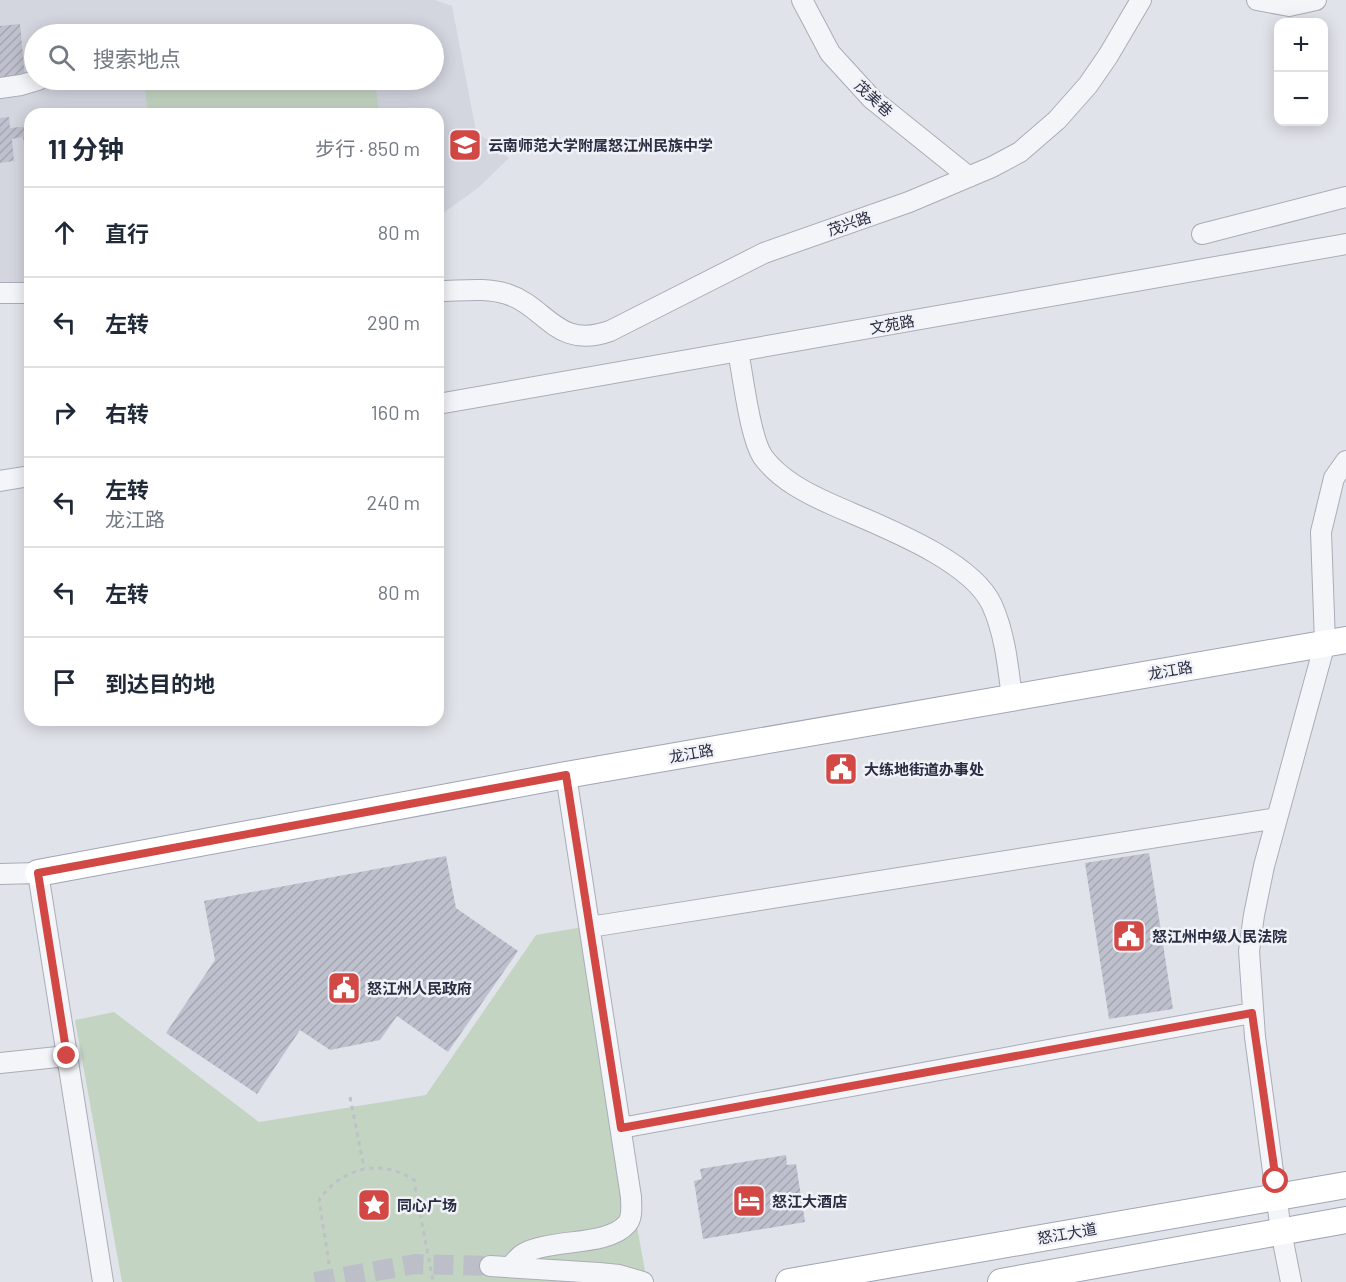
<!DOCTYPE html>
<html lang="zh">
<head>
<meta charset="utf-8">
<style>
	:root { --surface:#fff; --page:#f6f6f7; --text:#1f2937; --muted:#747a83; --line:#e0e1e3 }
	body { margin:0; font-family:Barlow,"Noto Sans SC",sans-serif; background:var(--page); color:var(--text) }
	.controls { position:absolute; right:18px; top:18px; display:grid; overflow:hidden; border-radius:12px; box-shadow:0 3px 15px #0003 }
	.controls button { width:54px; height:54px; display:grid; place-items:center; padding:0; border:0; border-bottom:2px solid var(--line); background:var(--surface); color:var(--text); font:30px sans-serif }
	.stop { position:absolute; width:18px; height:18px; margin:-14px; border:4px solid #d24844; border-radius:50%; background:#fff }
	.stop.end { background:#d24844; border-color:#fff; box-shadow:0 2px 6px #0008 }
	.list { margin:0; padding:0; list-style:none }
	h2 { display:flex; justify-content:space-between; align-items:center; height:78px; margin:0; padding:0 24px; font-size:26px }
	h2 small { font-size:20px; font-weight:400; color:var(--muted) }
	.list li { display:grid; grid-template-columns:39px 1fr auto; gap:18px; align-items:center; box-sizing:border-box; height:90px; padding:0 24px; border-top:2px solid var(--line) }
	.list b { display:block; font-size:22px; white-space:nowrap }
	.list p { margin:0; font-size:20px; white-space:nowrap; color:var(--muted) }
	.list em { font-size:20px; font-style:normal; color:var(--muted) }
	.icon { flex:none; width:33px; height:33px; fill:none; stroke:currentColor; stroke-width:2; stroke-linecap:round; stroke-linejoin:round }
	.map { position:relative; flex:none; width:1346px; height:1282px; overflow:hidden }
	.search { position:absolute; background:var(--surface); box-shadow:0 3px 15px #0003; left:24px; top:24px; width:420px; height:66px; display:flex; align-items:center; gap:15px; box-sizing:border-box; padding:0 21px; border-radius:33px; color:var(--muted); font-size:22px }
	.panel { position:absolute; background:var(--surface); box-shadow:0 3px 15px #0003; left:24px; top:108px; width:420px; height:618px; border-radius:18px }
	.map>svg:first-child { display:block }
	.built { fill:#d3d5df; fill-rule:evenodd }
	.green { fill:#c3d4c2 }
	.building { fill:url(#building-hatch) }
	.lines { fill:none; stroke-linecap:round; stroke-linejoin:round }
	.minor-tunnel { stroke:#bcbfc8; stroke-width:20; stroke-dasharray:20 10; stroke-linecap:butt }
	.minor-casing { stroke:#aaadb8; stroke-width:22 }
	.major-casing { stroke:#a0a5b6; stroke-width:28 }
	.path { stroke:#bfc1c9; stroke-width:3; stroke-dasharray:4.5 4.5; stroke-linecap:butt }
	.minor { stroke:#f4f5f8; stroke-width:20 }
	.major { stroke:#fff; stroke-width:26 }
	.route { stroke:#d24844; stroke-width:8 }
	.labels { text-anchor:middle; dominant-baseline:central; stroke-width:5; stroke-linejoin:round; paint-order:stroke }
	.street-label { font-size:15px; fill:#292e42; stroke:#f1f2f7 }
	.poi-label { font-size:15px; font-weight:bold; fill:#292e42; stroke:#f1f2f7; text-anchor:start }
</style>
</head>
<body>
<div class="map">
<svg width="1346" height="1282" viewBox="0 0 1346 1282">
	<defs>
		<pattern id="building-hatch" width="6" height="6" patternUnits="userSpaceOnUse" patternTransform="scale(1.5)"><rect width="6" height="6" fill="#bec1cd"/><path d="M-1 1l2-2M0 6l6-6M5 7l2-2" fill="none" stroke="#a3a6b1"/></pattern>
	</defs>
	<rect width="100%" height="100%" fill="#e1e3ea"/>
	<path class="built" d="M 0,0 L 435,0 L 452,6 L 476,131 L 509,158 L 479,187 L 438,217 L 438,114 L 30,114 L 30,283 L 0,287 ZM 34,34 L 434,34 L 434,80 L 34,80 Z"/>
	<path class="green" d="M 144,80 L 375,80 L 379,114 L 148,114 Z
		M 583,927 L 647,1282 L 122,1282 L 75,1020 L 114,1012 L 259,1122 L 426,1095 L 536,935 Z"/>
	<path class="building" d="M 20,24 L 25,77 L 0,79 L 0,26 Z
		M 9,117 L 10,128 L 30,126 L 30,183 L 28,183 L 23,137 L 12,139 L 14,161 L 0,163 L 0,118 Z
		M 1149,853 L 1173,1009 L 1109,1019 L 1085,863 Z
		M 446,856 L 456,908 L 518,951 L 448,1052 L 397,1016 L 380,1040 L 330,1050 L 300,1030 L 257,1094 L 166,1033 L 215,960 L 204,901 Z
		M 786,1155 L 787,1165 L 796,1164 L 805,1222 L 703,1239 L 694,1181 L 702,1179 L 700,1169 Z"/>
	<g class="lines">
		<path class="minor-tunnel" d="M 315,1282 L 415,1264 L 490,1266"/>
		<defs>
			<path id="minor" d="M 802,0 L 830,53 L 872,99 L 969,177
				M 1257,0 L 1289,6 L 1316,0
				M 0,88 L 21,85 L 38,80
				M 1202,234 L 1346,197
				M 438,291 C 460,291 486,287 507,294 C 547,307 556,350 610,331 L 764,253 L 909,202 L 992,167 L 1020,152 L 1057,120 L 1088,85 L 1108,56 L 1141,0
				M 0,293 L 30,293
				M 738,351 C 743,376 750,438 763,457 C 780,480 808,494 833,505 C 878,525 971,559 992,605 C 1005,634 1008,666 1012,698
				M 438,404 L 1346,244
				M 0,481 L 30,476
				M 0,874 L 38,873 L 103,1282
				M 590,927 L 1277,818
				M 0,1063 L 67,1056
				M 621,1128 L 1252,1013
				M 490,1266 L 599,1273 L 619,1275 L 643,1282
				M 510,1267 C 514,1263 518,1257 523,1254 C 550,1238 607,1247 627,1224 C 633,1217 631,1206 631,1197 L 566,775
				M 1291,1282 L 1281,1231 L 1255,1037 L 1249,951 L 1254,915 L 1264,866 L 1325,643 L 1321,532 L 1334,478 L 1346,461"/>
			<path id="major" d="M 38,873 L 566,775 L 1346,640
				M 789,1282 L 1346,1185
				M 1001,1282 L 1346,1220"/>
		</defs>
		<use href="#minor" class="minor-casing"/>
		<use href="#major" class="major-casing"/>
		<path class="path" d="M 350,1097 L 364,1168
			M 415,1187 L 433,1281 L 435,1282
			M 332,1282 L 319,1200 C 343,1166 384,1157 418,1183"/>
		<use href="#minor" class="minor"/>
		<use href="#major" class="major"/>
	</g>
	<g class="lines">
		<path class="route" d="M 67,1056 L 38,873 L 566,775 L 621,1128 L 1252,1013 L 1276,1181"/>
	</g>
	<defs>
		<symbol id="school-square" viewBox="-11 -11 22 22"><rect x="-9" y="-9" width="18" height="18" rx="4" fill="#d24844" stroke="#f1f2f7"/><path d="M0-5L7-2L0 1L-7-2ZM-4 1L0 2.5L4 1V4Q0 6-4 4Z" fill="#fff"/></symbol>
		<symbol id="civic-square" viewBox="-11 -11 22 22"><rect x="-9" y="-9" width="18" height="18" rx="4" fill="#d24844" stroke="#f1f2f7"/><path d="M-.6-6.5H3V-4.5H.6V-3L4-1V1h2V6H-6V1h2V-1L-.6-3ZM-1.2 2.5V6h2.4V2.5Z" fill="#fff"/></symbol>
		<symbol id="hotel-square" viewBox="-11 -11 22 22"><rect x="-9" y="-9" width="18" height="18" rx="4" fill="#d24844" stroke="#f1f2f7"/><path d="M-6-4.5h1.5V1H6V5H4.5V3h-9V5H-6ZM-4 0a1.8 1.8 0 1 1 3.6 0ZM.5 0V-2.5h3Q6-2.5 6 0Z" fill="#fff"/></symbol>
		<symbol id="sight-square" viewBox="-11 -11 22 22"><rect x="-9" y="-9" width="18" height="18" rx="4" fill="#d24844" stroke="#f1f2f7"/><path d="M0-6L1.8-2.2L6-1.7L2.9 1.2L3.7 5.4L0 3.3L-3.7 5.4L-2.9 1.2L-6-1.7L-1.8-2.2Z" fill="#fff"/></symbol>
	</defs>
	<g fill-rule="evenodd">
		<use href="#school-square" x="446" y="126" width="38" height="38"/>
		<use href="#civic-square" x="822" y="750" width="38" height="38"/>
		<use href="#civic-square" x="1110" y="917" width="38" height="38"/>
		<use href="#civic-square" x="325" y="969" width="38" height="38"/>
		<use href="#hotel-square" x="730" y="1182" width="38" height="38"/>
		<use href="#sight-square" x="355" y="1186" width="38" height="38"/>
	</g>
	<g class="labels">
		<g class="street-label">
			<text transform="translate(874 98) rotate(43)">茂美巷</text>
			<text transform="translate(849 223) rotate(-19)">茂兴路</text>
			<text transform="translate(892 324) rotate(-10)">文苑路</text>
			<text transform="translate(1170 670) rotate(-10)">龙江路</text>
			<text transform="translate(691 753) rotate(-10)">龙江路</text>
			<text transform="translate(1067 1233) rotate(-10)">怒江大道</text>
		</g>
		<g class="poi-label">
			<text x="488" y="145">云南师范大学附属怒江州民族中学</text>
			<text x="864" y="769">大练地街道办事处</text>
			<text x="1152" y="936">怒江州中级人民法院</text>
			<text x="367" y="988">怒江州人民政府</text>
			<text x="772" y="1201">怒江大酒店</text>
			<text x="397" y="1205">同心广场</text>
		</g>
	</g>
</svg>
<div class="controls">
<button>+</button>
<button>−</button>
</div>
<div class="stop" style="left:1276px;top:1181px"></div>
<div class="stop end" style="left:67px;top:1056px"></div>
<div class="search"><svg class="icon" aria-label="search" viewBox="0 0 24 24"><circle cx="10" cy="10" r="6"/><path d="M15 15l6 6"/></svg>搜索地点</div>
<section class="panel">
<h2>11 分钟<small>步行 · 850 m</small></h2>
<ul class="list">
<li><svg class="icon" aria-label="ahead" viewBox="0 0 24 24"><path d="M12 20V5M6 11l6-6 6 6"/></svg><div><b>直行</b></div><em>80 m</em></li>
<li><svg class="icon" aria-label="left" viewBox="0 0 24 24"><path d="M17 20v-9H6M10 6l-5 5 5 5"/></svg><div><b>左转</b></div><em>290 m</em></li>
<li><svg class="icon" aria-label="right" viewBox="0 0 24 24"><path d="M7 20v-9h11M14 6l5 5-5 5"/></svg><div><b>右转</b></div><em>160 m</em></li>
<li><svg class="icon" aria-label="left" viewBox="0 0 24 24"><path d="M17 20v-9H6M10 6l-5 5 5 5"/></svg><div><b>左转</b><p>龙江路</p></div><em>240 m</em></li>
<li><svg class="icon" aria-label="left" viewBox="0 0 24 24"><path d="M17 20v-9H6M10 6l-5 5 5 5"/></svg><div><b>左转</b></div><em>80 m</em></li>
<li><svg class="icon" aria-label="arrive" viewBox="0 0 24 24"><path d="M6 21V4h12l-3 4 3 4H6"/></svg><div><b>到达目的地</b></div></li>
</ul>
</section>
</div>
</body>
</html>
